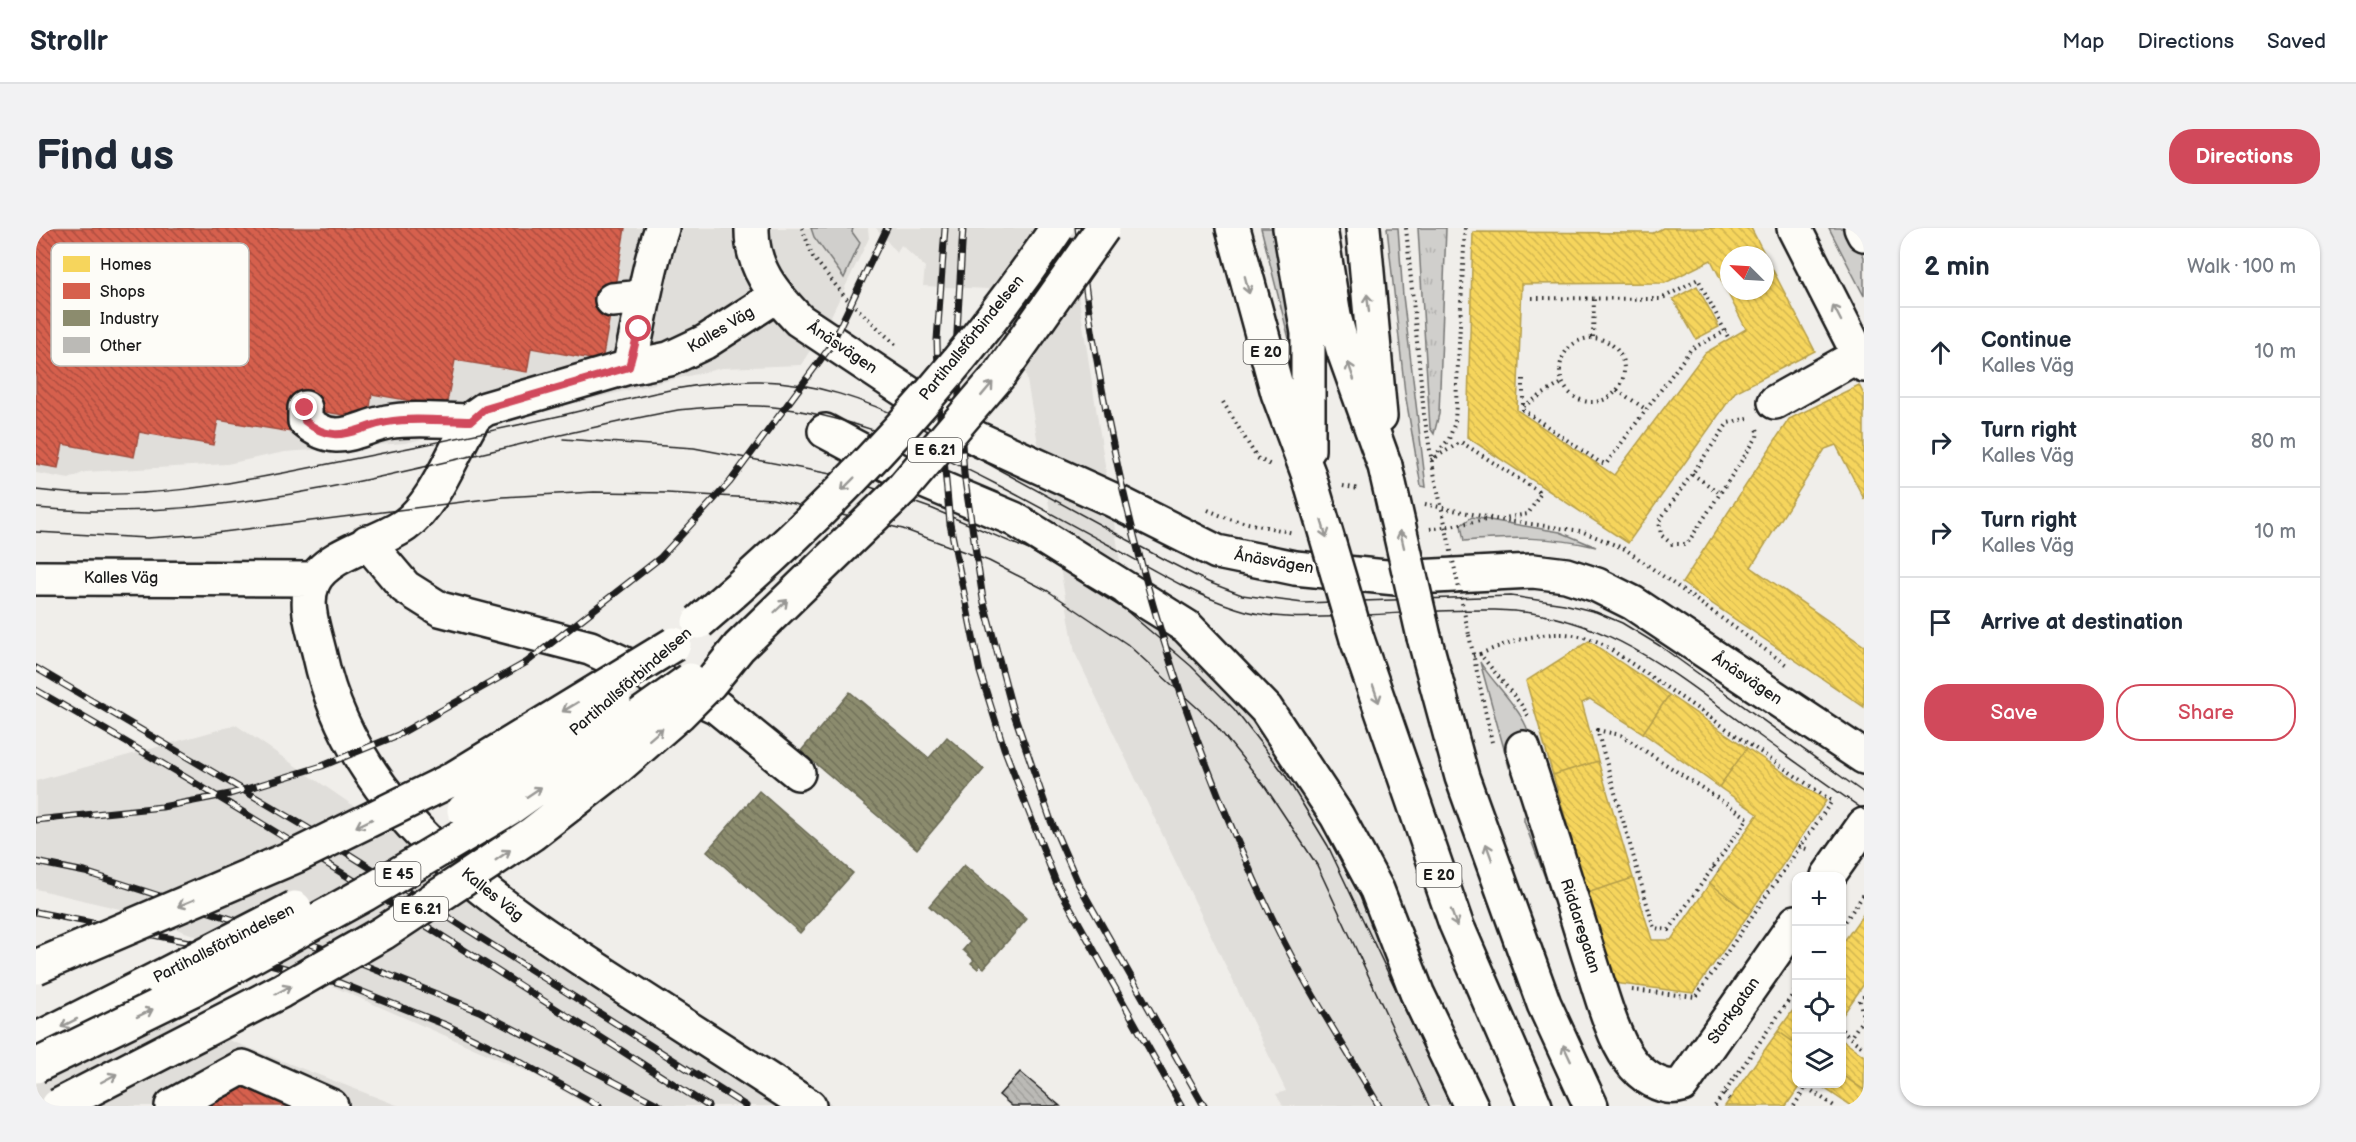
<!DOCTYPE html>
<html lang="en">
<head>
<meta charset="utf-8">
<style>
	:root { --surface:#fff; --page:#f2f2f3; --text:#1f2937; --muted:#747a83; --line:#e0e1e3; --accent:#d1495b }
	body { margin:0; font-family:"Balsamiq Sans",sans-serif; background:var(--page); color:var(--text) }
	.controls { position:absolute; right:18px; bottom:18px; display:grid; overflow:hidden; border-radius:12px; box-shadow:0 2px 4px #0004 }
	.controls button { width:54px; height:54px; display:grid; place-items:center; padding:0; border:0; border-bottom:2px solid var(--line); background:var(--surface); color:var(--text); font:30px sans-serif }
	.compass { position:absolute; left:1684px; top:18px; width:54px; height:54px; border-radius:50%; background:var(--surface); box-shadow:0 2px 4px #0004; rotate:294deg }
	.stop { position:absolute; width:18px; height:18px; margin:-14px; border:4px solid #d1495b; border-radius:50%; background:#fff }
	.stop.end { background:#d1495b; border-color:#fff; box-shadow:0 2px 6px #0008 }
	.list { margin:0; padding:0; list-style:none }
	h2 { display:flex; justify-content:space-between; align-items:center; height:78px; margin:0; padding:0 24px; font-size:26px }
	h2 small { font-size:20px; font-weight:400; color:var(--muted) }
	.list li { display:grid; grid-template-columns:39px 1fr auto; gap:18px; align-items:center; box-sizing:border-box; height:90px; padding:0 24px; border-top:2px solid var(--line) }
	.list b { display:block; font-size:22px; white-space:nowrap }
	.list p { margin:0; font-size:20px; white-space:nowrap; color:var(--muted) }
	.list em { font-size:20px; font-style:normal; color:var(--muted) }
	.actions { display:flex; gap:12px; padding:18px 24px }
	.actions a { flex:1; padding:14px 0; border:2px solid var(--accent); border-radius:24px; text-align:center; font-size:21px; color:var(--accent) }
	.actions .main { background:var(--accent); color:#fff }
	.icon { flex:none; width:33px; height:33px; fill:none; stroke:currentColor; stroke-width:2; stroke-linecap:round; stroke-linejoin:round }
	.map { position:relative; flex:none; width:1828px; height:878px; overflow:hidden; border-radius:24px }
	header { display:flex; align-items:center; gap:36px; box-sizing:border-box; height:84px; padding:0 30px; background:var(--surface); border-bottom:2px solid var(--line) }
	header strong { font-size:28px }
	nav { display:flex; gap:33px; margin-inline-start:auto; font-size:21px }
	.intro { display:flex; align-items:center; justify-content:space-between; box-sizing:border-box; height:144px; padding:0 36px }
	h1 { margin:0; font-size:42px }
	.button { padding:15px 27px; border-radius:24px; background:var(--accent); color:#fff; font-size:21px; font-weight:700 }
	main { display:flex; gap:36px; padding:0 36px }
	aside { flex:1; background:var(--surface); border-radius:24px; box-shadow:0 2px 4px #0004 }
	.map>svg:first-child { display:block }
	.built { fill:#e0deda }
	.grass { fill:#d0cfcc; stroke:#767674; stroke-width:1.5 }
	.park { fill:url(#park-tufts); stroke:#767674; stroke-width:1.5 }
	.homes { fill:url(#homes-back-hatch); stroke:#b59e49; stroke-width:1.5; fill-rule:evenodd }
	.shops { fill:url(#shops-back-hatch); stroke:#9e4c3e; stroke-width:1.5 }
	.industry { fill:url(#industry-back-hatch); stroke:#6a6a55; stroke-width:1.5 }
	.building { fill:url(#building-back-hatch); stroke:#1c1c1c; stroke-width:1.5 }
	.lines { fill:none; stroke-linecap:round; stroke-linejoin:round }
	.minor-casing { stroke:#1c1c1c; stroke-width:38 }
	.highway-casing { stroke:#1c1c1c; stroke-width:38 }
	.path { stroke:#1c1c1c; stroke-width:4; stroke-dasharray:1.5 4.5; stroke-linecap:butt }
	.minor { stroke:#fdfcf7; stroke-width:33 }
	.highway { stroke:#fdfcf7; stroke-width:33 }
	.tram { stroke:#1c1c1c; stroke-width:1.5 }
	.rail-casing { stroke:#1c1c1c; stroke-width:7 }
	.rail { stroke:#fdfcf7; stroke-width:4.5; stroke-dasharray:14; stroke-linecap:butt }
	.highway-bridge-casing { stroke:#1c1c1c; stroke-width:38; stroke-linecap:butt }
	.path-bridge { stroke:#1c1c1c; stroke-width:4; stroke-dasharray:1.5 4.5; stroke-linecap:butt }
	.highway-bridge { stroke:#fdfcf7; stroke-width:33 }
	.oneway { stroke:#989794 }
	.route { stroke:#d1495b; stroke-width:8 }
	.labels { text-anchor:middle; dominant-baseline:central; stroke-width:6; stroke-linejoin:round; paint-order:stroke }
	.shield { fill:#fdfcf7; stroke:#605f5e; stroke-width:1.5 }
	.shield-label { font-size:15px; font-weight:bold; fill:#1c1c1c }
	.street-label { font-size:16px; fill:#1c1c1c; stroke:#fdfcf7 }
	.key { fill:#fdfcf7; stroke:#bab9b5; stroke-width:1.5 }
	.key-label { font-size:16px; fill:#1c1c1c }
</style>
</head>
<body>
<header>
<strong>Strollr</strong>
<nav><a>Map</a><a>Directions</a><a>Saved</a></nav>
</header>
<div class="intro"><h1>Find us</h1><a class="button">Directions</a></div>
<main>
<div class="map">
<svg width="1828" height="878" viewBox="0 0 1828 878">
	<defs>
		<pattern id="park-tufts" width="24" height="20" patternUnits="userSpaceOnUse" patternTransform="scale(1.5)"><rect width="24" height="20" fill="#d0cfcc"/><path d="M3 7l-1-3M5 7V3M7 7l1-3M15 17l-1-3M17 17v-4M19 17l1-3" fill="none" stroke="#b2b1af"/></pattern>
		<pattern id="homes-back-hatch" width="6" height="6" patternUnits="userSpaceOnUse" patternTransform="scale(1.5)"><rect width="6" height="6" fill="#f6d55c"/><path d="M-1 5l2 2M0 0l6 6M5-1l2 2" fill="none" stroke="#d2b64f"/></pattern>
		<pattern id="shops-back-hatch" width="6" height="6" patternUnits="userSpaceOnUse" patternTransform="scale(1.5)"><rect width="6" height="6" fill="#d6604d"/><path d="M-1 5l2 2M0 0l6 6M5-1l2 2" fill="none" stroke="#ad4e3f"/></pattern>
		<pattern id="industry-back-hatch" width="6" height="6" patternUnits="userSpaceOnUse" patternTransform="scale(1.5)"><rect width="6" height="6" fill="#8c8c6e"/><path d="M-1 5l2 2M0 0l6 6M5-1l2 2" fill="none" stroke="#72725a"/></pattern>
		<pattern id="building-back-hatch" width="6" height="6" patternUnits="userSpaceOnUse" patternTransform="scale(1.5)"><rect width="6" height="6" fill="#bbbab6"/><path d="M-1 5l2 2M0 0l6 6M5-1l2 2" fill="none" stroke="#a09f9c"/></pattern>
	</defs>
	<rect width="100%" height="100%" fill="#f0eeea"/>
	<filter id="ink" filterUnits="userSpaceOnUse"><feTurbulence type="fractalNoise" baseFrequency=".0167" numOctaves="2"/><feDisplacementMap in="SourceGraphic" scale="12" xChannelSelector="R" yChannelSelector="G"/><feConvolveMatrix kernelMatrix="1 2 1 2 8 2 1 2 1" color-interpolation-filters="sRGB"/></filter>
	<g filter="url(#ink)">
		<path class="built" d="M 0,0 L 832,0 L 833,10 L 794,90 L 765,137 L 686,140 L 369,215 L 249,224 L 191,236 L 49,244 L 33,251 L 0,245 Z
			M 840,0 L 1041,0 L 1042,65 L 1089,365 L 1221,486 L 1437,878 L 1247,878 L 1240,866 L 1250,863 L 1039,425 L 975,62 L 887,58 L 889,39 L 865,17 L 861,25 Z
			M 200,497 L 440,662 L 719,827 L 798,878 L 553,878 L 501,848 L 278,750 L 84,681 L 0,661 L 0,553 Z
			M 123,785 L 190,811 L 363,878 L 0,878 L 0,849 Z"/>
		<path class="grass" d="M 775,0 L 817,0 L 816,4 L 824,15 L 808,50 L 778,9 Z
			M 1225,0 L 1236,0 L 1258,111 L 1253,111 Z
			M 1351,0 L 1362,0 L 1367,68 L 1390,259 L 1385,258 L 1369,165 Z
			M 1793,0 L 1813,0 L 1828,29 L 1828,68 Z
			M 1436,289 L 1524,304 L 1560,319 C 1515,308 1474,309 1428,313 L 1425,297 Z
			M 1444,434 C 1453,451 1499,495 1492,512 C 1488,521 1479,530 1473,539 Z
			M 1494,584 L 1533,714 L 1488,593 L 1488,589 Z"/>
		<path class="park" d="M 1382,0 L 1410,0 L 1403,186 L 1398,206 L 1394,200 Z"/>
		<path class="homes" d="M 1627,0 L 1715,0 L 1729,27 L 1693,27 L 1693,63 L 1729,63 L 1729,27 L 1779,123 L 1699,164 L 1592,315 L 1431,209 L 1437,4 L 1617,5 ZM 1675,32 L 1710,101 L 1669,125 L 1578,247 L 1481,182 L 1486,56 L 1629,55 Z
			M 1661,58 L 1683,99 L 1660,111 L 1637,71 Z
			M 1823,157 L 1828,167 L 1828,271 L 1800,217 L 1789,221 L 1715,339 L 1828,418 L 1828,479 L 1646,355 L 1753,191 Z
			M 1553,413 L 1633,467 L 1607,505 L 1554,471 L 1546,475 L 1562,533 L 1517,547 L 1490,453 Z
			M 1633,467 L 1711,520 L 1683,559 L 1607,505 Z
			M 1711,520 L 1790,573 L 1713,686 L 1674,655 L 1722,586 L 1683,559 Z
			M 1562,533 L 1597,650 L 1551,665 L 1517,547 Z
			M 1597,650 L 1616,712 L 1635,712 L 1674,655 L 1713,686 L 1657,765 L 1577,755 L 1551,665 Z
			M 1828,685 L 1828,756 L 1806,788 L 1806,716 Z
			M 1760,778 L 1760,816 L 1742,803 Z
			M 1742,803 L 1760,816 L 1760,856 L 1765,856 L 1750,878 L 1689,878 Z
			M 1806,812 L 1828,828 L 1828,862 L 1806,847 Z
			M 1806,847 L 1828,862 L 1828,878 L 1815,878 L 1782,856 L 1806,856 Z"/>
		<path class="shops" d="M 0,0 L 589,0 L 566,133 L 495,120 L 491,144 L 419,132 L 410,179 L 336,166 L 332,191 L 259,179 L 255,204 L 182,192 L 177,217 L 103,204 L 98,229 L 27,216 L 22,240 L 0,236 Z
			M 204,852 L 268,878 L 169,878 Z"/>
		<path class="industry" d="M 814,464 L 893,530 L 911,509 L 948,541 L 881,621 L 765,523 Z
			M 723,563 L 817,645 L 764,705 L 671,623 Z
			M 928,637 L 991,691 L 948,740 L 944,737 L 942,741 L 935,735 L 938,732 L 927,722 L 934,714 L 893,678 Z"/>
		<path class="building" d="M 984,844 L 1024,878 L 976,878 L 963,867 Z"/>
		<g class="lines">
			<defs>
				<path id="minor" d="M 716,0 C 715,39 737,65 763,92 L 940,210 L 1077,272 L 1181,324 L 1259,340 L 1360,350 L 1497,343 L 1530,347 L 1561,357 L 1597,375 L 1828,529
					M 1758,0 L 1828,137
					M 1825,0 L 1828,6
					M 740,68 L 669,114 L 633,131 L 593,139 L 449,181 L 439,188 C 418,220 400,275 369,297 C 346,314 289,326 277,355 C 267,377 279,405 284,428 C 318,586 461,677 587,758 C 649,798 711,838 773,878
					M 576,72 L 608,69
					M 593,139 C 605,92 610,45 626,0
					M 1739,174 L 1823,127
					M 269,180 L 269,193 C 301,220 318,201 351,194 C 377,189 409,193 435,193
					M 789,203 L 864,243 L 978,291 L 1151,399 L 1230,481 L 1301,588 L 1341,662 L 1381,765 L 1435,878
					M 331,314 L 369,359 L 404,381 L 554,420 L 681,479 L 762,545
					M 0,350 L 278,351
					M 1487,520 C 1509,588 1531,656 1552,725 C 1562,754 1575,807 1593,831 C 1605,848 1626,863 1646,857 L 1760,694
					M 1792,648 L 1828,597
					M 136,878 L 207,839 L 295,878"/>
				<path id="highway" d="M 1197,0 L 1242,165 L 1272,245
					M 1254,0 L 1272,105 L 1272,222
					M 1284,0 L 1298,88 L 1307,121 L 1349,238
					M 1327,0 L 1344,188
					M 1388,409 L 1426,549 L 1508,776 L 1555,878
					M 1321,411 L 1420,696 L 1499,878
					M 0,812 L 123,750"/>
			</defs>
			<use href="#minor" class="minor-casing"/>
			<use href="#highway" class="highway-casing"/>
			<path class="path" d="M 766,0 L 777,29 L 809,69 L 860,117
				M 1370,0 L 1388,186 L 1397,240
				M 1496,70 L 1625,71 L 1662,51 L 1693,111
				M 1557,109 L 1558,70
				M1524 142a32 32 0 1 1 64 0a32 32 0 1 1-64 0Z
				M 1487,151 L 1487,182 L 1562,233 L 1570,236 L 1655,121 L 1690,103
				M 1581,162 L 1608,180
				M 1187,174 L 1221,230 L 1237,238
				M 1487,178 L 1526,155
				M 1712,190 L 1692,195 L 1623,293 L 1625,307 L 1636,316 L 1651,316 L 1721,209 L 1722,203 L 1719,198
				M 1398,229 L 1413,211 L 1419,194 L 1429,0
				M 1395,232 L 1425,214 L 1505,265 L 1492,286 L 1468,290
				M 1656,246 L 1684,265
				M 1307,258 L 1323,261
				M 1389,276 L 1460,291 L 1545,303 L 1589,321 L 1752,438
				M 1172,282 L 1193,291 L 1258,305
				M 1394,301 L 1457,291
				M 1433,407 L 1456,514
				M 1444,426 C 1485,409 1525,396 1567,416 L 1796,573 L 1764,619
				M 1437,428 L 1444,426 L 1487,479 L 1494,491
				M 1561,502 L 1585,507 L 1712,590 L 1633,702 L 1618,700 Z
				M 1677,639 L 1682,643
				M 1806,698 L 1828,666
				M 1596,762 L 1660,769 L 1764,619 L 1774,622
				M 1828,768 L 1824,773 L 1827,791 L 1814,810 L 1828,820
				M 1806,802 L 1814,810
				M 1688,866 L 1693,871
				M 1679,878 L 1760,762
				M 1758,878 L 1770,859 L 1798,878"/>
			<use href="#minor" class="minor"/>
			<use href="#highway" class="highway"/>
			<path class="tram" d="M 527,211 L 658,220 L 800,247 L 897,281 L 993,322 L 1079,373 L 1155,438 L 1198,481 L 1249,547 L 1292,618 L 1415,878
				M 0,262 C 99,275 196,256 292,236 C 369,221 446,205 523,188 C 588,173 655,152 723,153 C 779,154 829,172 879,196 L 1127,331 L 1172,354 L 1206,367 L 1267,375 L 1475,368 L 1528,376 L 1560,384 L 1586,395 L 1624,418 L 1828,565
				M 0,280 C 218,300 431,221 642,182 C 677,179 711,175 746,180 C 864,196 970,262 1073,317 C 1114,340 1156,366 1200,380 C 1235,392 1274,390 1310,388 C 1359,386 1409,381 1459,382 C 1562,384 1627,437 1707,496 C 1747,525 1787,554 1828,582
				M 0,304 L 111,310 L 171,306 L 466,269 L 558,264 L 631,265 L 736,271 L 867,301 L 953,333 L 1012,363 L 1091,416 L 1178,495 L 1228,557 L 1281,637 L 1393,878"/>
			<defs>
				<path id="rail" d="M 909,0 L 901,112 L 903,177 L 914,296 L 944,444 L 968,520 L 1020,654 L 1145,878
					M 927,0 L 920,122 L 928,246 L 947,371 L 976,480 L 1015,593 L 1042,655 L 1168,878
					M 1042,0 C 1070,243 1133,477 1240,698 C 1270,760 1309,819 1343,878
					M 0,440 L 270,599 L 710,878
					M 0,462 C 229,592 450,736 672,878
					M 0,592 L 126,579 L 194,566 L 286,538 L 362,507 L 491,434 L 624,330 L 694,254 L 794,119 L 851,0
					M 0,634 L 49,644 L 283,719 L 443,783 L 625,878
					M 0,684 L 153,714 L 304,755 L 410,797 L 468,825 L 563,878"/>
			</defs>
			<use href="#rail" class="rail-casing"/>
			<use href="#rail" class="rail"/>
			<defs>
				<path id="highway-bridge" d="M 1349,238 L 1388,409
					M 1272,245 L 1321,411
					M 663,394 C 798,279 922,147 1021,0
					M 428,582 L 533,510 L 578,473
					M 0,739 L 262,627 L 415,552 L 638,416
					M 123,750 L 259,680
					M 0,838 L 155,762 L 329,666 L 475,579 L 654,452
					M 22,878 L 245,763 L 347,705 L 496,606 L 581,540 L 643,486 L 674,455 L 703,419 L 866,261 L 964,146 L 1067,0"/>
			</defs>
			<use href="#highway-bridge" class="highway-bridge-casing"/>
			<path class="path-bridge" d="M 1397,240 L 1433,407"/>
			<use href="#highway-bridge" class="highway-bridge"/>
		</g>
		<defs><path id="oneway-shaft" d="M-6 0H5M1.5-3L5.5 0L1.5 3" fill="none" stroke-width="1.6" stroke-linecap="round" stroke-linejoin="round" transform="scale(1.5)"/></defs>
		<g class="oneway">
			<use href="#oneway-shaft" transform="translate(1211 57) rotate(76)"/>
			<use href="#oneway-shaft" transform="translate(1332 75) rotate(-96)"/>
			<use href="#oneway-shaft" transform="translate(1801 85) rotate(-117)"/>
			<use href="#oneway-shaft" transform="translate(1315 143) rotate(-109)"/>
			<use href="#oneway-shaft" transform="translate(951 161) rotate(-50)"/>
			<use href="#oneway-shaft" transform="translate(812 256) rotate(135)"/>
			<use href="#oneway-shaft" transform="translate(1288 301) rotate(73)"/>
			<use href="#oneway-shaft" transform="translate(1366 311) rotate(-103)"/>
			<use href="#oneway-shaft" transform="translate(745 378) rotate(-44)"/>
			<use href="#oneway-shaft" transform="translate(1340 466) rotate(71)"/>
			<use href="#oneway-shaft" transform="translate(534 479) rotate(149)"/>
			<use href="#oneway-shaft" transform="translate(620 506) rotate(-41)"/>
			<use href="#oneway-shaft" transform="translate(498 564) rotate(-34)"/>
			<use href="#oneway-shaft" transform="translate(328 595) rotate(154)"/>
			<use href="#oneway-shaft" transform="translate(1453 624) rotate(-110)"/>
			<use href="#oneway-shaft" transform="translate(467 627) rotate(-35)"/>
			<use href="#oneway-shaft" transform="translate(150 675) rotate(157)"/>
			<use href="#oneway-shaft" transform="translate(1418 690) rotate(70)"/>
			<use href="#oneway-shaft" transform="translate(247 762) rotate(-28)"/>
			<use href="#oneway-shaft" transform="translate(109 785) rotate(-26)"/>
			<use href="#oneway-shaft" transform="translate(33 795) rotate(153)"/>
			<use href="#oneway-shaft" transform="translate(1531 825) rotate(-115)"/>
			<use href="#oneway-shaft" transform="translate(73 850) rotate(-28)"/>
		</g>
	</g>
	<g class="lines" filter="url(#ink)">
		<path class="route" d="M 269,180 L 269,193 C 300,219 318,200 351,194 C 377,189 409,193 435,193 L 449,181 L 593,139 L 603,101"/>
	</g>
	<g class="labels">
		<g class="shield">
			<rect x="1207.5" y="112" width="45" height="24" rx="4.5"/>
			<rect x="872" y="210" width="54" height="24" rx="4.5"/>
			<rect x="339.5" y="634" width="45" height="24" rx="4.5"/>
			<rect x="1380.5" y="635" width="45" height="24" rx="4.5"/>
			<rect x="358" y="669" width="54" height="24" rx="4.5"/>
		</g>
		<g class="shield-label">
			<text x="1230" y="124">E 20</text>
			<text x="899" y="222">E 6.21</text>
			<text x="362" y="646">E 45</text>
			<text x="1403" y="647">E 20</text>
			<text x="385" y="681">E 6.21</text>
		</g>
		<g class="street-label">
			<text transform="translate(685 102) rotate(-31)">Kalles Väg</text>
			<text transform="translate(936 110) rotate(-51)">Partihallsförbindelsen</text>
			<text transform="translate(806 120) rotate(34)">Ånäsvägen</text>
			<text transform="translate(1238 334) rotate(10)">Ånäsvägen</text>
			<text x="85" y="350">Kalles Väg</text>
			<text transform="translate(1711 451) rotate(34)">Ånäsvägen</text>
			<text transform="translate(595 454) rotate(-41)">Partihallsförbindelsen</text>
			<text transform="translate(456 667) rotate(39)">Kalles Väg</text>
			<text transform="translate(1544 698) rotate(72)">Riddaregatan</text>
			<text transform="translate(188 716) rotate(-27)">Partihallsförbindelsen</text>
			<text transform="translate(1698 783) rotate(-55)">Storkgatan</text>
		</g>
	</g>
	<rect x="15" y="15" width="198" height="123" rx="9" class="key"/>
	<rect x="27" y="28" width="27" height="16" fill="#f6d55c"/>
	<rect x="27" y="55" width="27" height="16" fill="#d6604d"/>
	<rect x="27" y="82" width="27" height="16" fill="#8c8c6e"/>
	<rect x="27" y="109" width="27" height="16" fill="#bbbab6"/>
	<g class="key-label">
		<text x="64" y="42">Homes</text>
		<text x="64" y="69">Shops</text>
		<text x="64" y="96">Industry</text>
		<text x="64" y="123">Other</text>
	</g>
</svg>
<div class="controls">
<button>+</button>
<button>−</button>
<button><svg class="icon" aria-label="locate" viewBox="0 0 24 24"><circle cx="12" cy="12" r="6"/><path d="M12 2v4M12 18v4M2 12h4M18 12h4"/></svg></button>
<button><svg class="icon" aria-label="layers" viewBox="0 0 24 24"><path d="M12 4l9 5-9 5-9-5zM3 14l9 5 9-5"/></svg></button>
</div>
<svg class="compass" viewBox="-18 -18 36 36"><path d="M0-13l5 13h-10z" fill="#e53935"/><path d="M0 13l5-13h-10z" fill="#747a83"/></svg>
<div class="stop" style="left:603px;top:101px"></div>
<div class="stop end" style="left:269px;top:180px"></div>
</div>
<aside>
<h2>2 min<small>Walk · 100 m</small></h2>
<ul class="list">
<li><svg class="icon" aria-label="ahead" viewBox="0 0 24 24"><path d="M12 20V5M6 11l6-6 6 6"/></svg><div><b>Continue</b><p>Kalles Väg</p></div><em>10 m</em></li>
<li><svg class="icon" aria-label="right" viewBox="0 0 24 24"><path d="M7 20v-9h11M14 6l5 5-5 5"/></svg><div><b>Turn right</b><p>Kalles Väg</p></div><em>80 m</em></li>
<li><svg class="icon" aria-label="right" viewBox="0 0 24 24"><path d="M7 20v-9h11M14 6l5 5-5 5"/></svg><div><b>Turn right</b><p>Kalles Väg</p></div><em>10 m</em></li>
<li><svg class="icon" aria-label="arrive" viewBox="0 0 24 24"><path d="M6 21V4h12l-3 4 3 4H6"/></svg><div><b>Arrive at destination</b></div></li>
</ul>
<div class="actions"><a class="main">Save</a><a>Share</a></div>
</aside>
</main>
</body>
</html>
